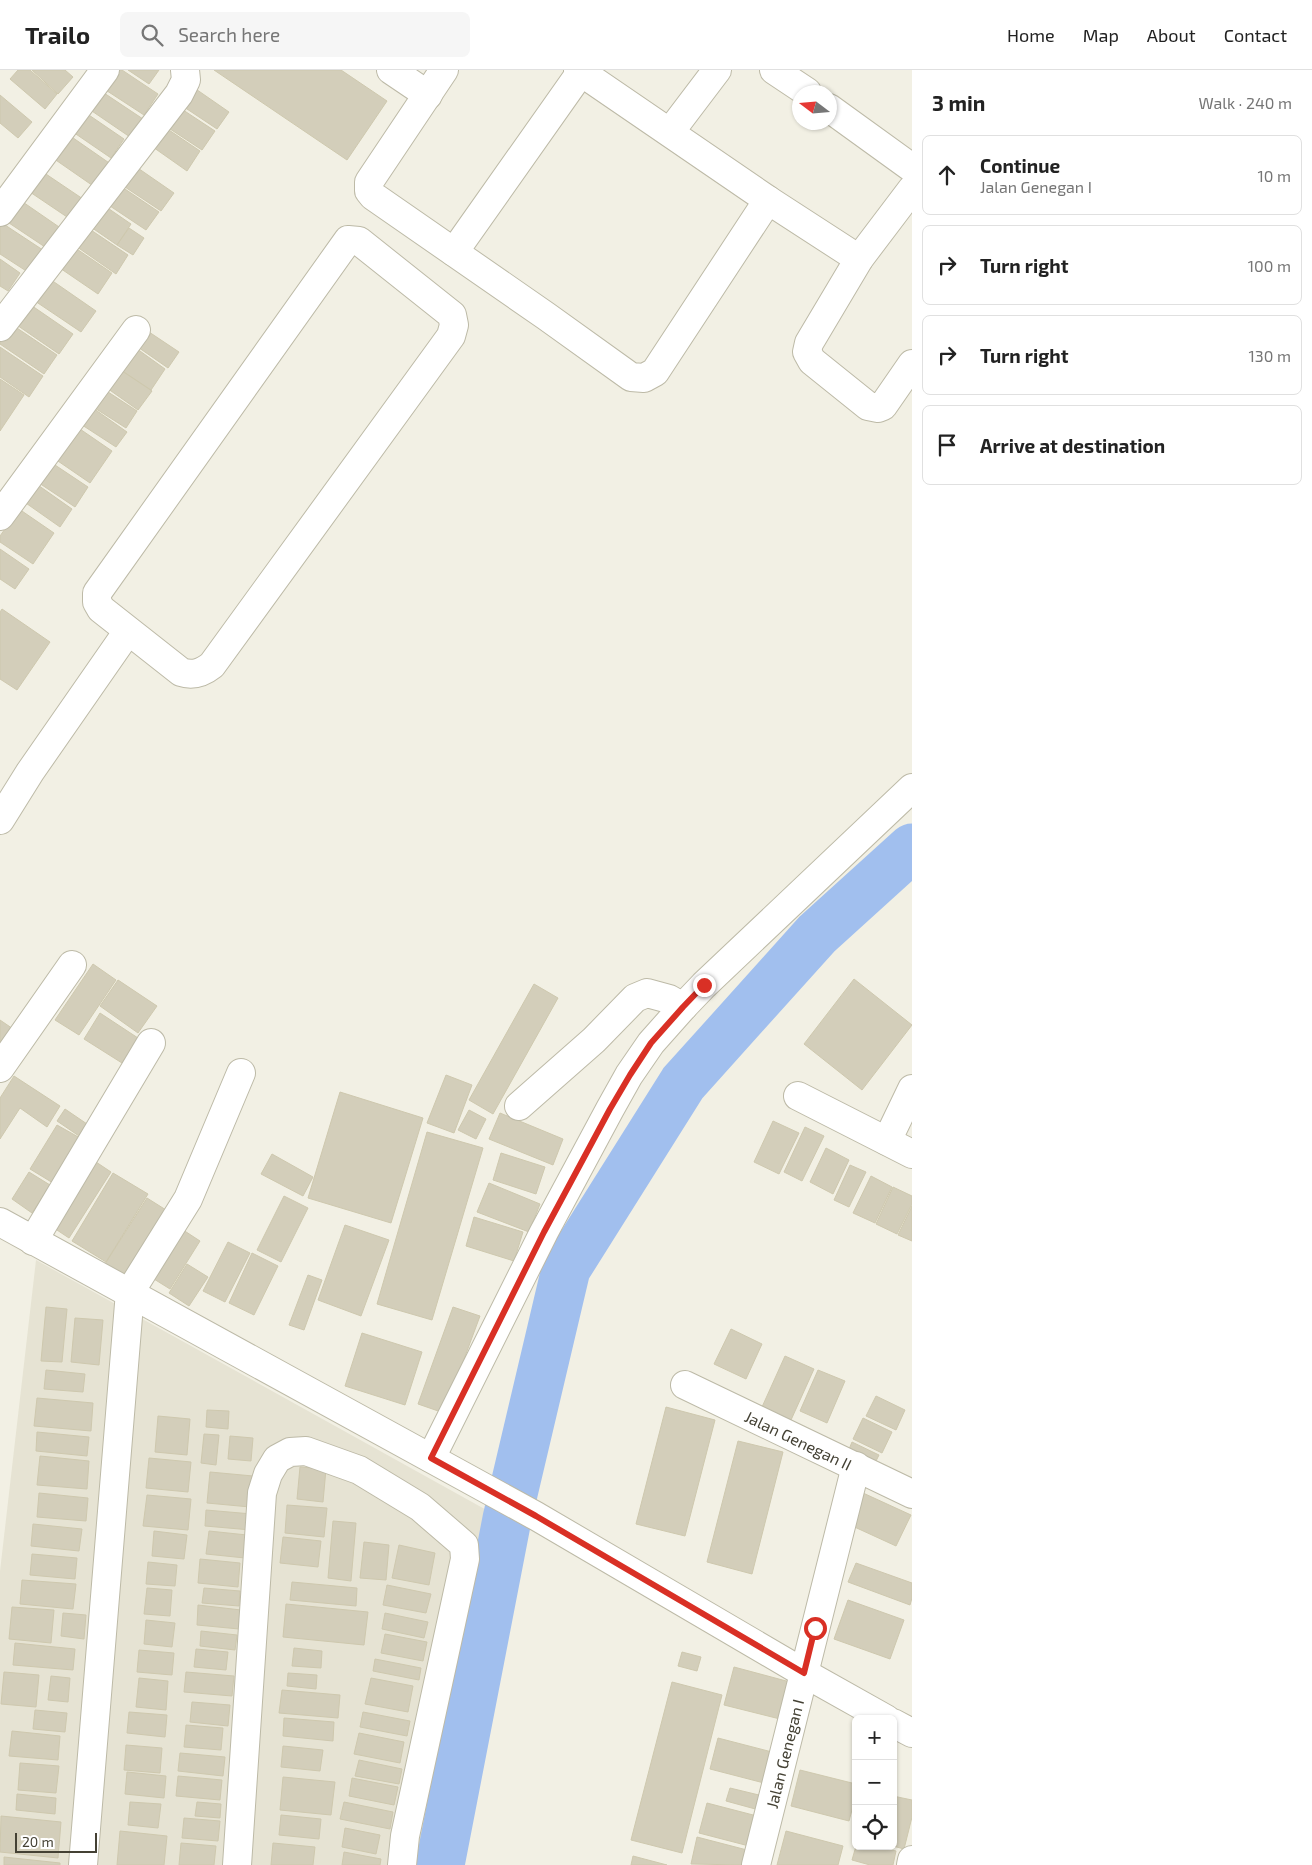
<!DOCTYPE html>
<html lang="en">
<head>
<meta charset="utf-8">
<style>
	:root { --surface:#fff; --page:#f6f6f6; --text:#222; --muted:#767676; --line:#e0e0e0 }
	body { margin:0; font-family:"Exo 2",sans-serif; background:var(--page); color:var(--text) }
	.controls { position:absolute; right:15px; bottom:15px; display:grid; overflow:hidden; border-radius:8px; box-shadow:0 1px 4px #0004 }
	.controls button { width:45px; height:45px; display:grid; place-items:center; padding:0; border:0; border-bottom:1px solid var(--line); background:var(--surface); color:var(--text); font:25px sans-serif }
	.compass { position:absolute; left:792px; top:15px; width:45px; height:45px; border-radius:50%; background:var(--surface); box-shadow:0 1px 4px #0004; rotate:286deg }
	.scale { position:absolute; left:15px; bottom:12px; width:82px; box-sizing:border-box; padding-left:5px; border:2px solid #444134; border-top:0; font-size:14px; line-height:18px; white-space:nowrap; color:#444134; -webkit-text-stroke:4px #fff; paint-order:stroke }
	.stop { position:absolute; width:15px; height:15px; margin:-11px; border:4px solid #d93025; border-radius:50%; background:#fff }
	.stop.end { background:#d93025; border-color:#fff; box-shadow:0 1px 5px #0008 }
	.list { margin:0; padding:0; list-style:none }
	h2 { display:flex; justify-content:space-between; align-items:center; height:65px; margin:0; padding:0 20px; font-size:21px }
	h2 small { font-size:16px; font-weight:400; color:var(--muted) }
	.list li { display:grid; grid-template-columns:32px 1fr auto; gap:15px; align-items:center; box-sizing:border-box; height:80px; margin:0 10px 10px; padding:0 10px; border:1px solid var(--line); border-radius:8px }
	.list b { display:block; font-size:19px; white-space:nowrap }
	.list p { margin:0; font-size:16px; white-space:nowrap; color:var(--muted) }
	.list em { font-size:16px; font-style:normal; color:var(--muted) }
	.icon { flex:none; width:28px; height:28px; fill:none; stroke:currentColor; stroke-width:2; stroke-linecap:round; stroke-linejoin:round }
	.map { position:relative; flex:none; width:912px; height:1795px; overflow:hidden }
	header { display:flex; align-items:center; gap:30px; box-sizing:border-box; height:70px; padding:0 25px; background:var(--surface); border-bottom:1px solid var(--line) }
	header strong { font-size:24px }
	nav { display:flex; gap:28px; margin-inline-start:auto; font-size:18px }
	.search { width:350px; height:45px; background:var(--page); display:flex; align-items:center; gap:12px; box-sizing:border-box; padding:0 18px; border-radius:8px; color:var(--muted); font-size:19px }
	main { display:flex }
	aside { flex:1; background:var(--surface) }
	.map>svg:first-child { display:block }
	.residential { fill:#e6e3d3 }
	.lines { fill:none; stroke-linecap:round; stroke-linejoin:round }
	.river { stroke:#a1bfee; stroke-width:49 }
	.building { fill:#d3ceba; stroke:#cec8ae }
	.minor-casing { stroke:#bdbaa7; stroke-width:30 }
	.minor { stroke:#fff; stroke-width:28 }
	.route { stroke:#d93025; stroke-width:6 }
	.labels { text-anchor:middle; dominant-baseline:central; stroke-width:4; stroke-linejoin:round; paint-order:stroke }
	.street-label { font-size:16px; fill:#444134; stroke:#fff }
</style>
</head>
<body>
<header>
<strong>Trailo</strong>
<div class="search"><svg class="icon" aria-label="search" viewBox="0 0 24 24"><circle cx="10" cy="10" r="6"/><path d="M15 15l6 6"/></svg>Search here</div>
<nav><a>Home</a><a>Map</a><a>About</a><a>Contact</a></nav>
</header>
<main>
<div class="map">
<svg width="912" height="1795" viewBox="0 0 912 1795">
	<rect width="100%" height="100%" fill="#f2f0e4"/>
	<path class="residential" d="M 36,1190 L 490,1442 L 415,1795 L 0,1795 L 0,1501 Z"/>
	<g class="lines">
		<path class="river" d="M 440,1795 L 507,1449 L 566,1199 L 683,1013 L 817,864 L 912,778"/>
	</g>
	<path class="building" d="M 18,0 L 30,0 L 57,24 L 45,39 L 10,9 Z
		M 32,0 L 65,0 L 73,7 L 58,24 Z
		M 108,0 L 122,0 L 158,24 L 144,45 L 98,15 Z
		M 128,0 L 159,0 L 149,14 Z
		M 214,0 L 341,0 L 387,31 L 347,90 Z
		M 190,15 L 229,42 L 217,59 L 178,33 Z
		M 98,19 L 143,49 L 130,67 L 86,37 Z
		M 0,25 L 32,52 L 18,68 L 0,53 Z
		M 177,36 L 215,61 L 202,80 L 164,55 Z
		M 83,41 L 124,69 L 111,88 L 70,60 Z
		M 163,56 L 200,81 L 187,101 L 150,75 Z
		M 66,63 L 115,97 L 99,120 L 50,86 Z
		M 132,94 L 174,123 L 161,141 L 119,113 Z
		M 37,98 L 83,129 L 70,149 L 24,118 Z
		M 119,115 L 159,142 L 146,160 L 107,134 Z
		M 17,128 L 62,159 L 48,179 L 3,149 Z
		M 99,132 L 131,154 L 117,175 L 85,153 Z
		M 2,153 L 49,184 L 34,206 L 0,184 L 0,156 Z
		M 82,154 L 128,185 L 116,204 L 70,172 Z
		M 129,158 L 144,168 L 133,185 L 117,175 Z
		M 68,173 L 112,203 L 98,224 L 54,194 Z
		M 0,189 L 20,203 L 8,221 L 0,216 Z
		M 44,205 L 96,241 L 81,262 L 29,227 Z
		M 25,231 L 73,264 L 59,284 L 11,251 Z
		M 8,252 L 57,285 L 44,304 L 0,274 L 0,264 Z
		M 143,258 L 179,282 L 168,298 L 132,273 Z
		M 133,276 L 165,299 L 151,320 L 118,298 Z
		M 0,277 L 43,306 L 29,327 L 0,307 Z
		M 116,297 L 152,321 L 138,340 L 104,316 Z
		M 0,309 L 24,325 L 0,361 Z
		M 102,318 L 137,341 L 126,358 L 90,335 Z
		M 90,336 L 127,362 L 116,377 L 79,353 Z
		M 77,357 L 112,381 L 90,413 L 55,389 Z
		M 52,393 L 88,417 L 75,437 L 39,413 Z
		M 35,413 L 72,439 L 60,457 L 23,431 Z
		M 19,439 L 54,463 L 33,494 L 0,472 L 0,466 Z
		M 0,479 L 29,499 L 15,519 L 0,509 Z
		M 2,539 L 50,572 L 17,620 L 0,609 L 0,542 Z
		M 93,894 L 116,910 L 79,965 L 55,950 Z
		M 854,909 L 912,955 L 862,1020 L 804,974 Z
		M 118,910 L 157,936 L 138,963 L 100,936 Z
		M 534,914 L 558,928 L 493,1044 L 469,1030 Z
		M 100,943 L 138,968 L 122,993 L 84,969 Z
		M 0,950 L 19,963 L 0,992 Z
		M 446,1005 L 472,1015 L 454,1063 L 427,1053 Z
		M 14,1006 L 60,1036 L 47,1057 L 20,1038 L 0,1069 L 0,1028 Z
		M 340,1022 L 423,1048 L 391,1153 L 308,1128 Z
		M 65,1039 L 87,1054 L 79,1066 L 57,1051 Z
		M 469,1040 L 486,1049 L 476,1069 L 458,1060 Z
		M 500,1043 L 563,1069 L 553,1095 L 489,1069 Z
		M 773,1051 L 799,1063 L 779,1104 L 754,1092 Z
		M 57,1055 L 80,1068 L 53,1113 L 30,1099 Z
		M 805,1057 L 824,1066 L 802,1111 L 784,1102 Z
		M 427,1062 L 483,1078 L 432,1250 L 377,1234 Z
		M 826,1078 L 849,1090 L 833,1124 L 810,1112 Z
		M 501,1083 L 545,1097 L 536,1124 L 493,1110 Z
		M 272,1084 L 313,1107 L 303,1126 L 261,1104 Z
		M 87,1086 L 111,1102 L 69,1168 L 45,1152 Z
		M 850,1095 L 866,1102 L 849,1137 L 834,1130 Z
		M 29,1102 L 50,1115 L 32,1143 L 12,1129 Z
		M 113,1103 L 148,1124 L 106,1192 L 72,1171 Z
		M 871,1106 L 892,1117 L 875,1153 L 853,1143 Z
		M 489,1113 L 540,1134 L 529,1162 L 477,1142 Z
		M 893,1117 L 912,1126 L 912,1134 L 897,1164 L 876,1154 Z
		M 284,1126 L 308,1138 L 281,1192 L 257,1180 Z
		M 147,1128 L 174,1145 L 132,1212 L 105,1194 Z
		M 912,1136 L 912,1171 L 898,1165 Z
		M 474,1147 L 523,1162 L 514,1191 L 466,1176 Z
		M 345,1155 L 389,1170 L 361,1246 L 318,1230 Z
		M 177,1156 L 200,1171 L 170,1219 L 146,1204 Z
		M 228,1172 L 250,1183 L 225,1232 L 203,1221 Z
		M 252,1183 L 278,1196 L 254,1245 L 229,1233 Z
		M 187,1194 L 208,1207 L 189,1236 L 169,1223 Z
		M 308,1205 L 322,1210 L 304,1260 L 289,1255 Z
		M 46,1237 L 67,1239 L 62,1292 L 41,1291 Z
		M 453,1237 L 480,1246 L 444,1343 L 418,1334 Z
		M 75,1248 L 103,1250 L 99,1295 L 71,1292 Z
		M 731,1259 L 762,1274 L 746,1309 L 714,1294 Z
		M 362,1263 L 422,1282 L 405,1335 L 345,1316 Z
		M 785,1286 L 814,1299 L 791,1350 L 762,1337 Z
		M 46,1300 L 85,1304 L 83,1322 L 44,1319 Z
		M 818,1300 L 845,1311 L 827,1353 L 800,1341 Z
		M 876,1326 L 905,1340 L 896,1360 L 866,1346 Z
		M 37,1328 L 93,1333 L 91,1361 L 34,1356 Z
		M 666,1337 L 715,1350 L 685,1466 L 636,1454 Z
		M 207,1340 L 229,1341 L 228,1359 L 206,1357 Z
		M 158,1346 L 190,1349 L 187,1385 L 155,1382 Z
		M 863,1348 L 892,1362 L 882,1383 L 853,1369 Z
		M 37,1362 L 89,1367 L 87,1386 L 36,1381 Z
		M 204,1364 L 219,1365 L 216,1395 L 201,1393 Z
		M 230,1366 L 253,1368 L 251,1391 L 228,1389 Z
		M 738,1371 L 783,1382 L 752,1504 L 707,1492 Z
		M 852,1372 L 879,1385 L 873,1397 L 847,1384 Z
		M 40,1386 L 89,1391 L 87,1419 L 37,1415 Z
		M 149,1388 L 191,1392 L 188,1422 L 146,1418 Z
		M 300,1397 L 326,1399 L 323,1432 L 297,1429 Z
		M 210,1402 L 253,1406 L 250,1437 L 207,1433 Z
		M 39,1423 L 88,1428 L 86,1451 L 37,1447 Z
		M 863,1423 L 911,1445 L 896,1476 L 848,1454 Z
		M 147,1425 L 191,1429 L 188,1460 L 143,1456 Z
		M 287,1435 L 327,1438 L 324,1467 L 285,1463 Z
		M 206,1440 L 252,1444 L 251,1460 L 205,1456 Z
		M 333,1451 L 356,1453 L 351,1511 L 328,1508 Z
		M 33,1454 L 82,1459 L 79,1481 L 31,1476 Z
		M 154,1461 L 187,1465 L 184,1489 L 152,1486 Z
		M 209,1461 L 247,1465 L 245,1488 L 206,1484 Z
		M 283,1467 L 321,1471 L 318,1497 L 280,1493 Z
		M 364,1472 L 389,1475 L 386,1510 L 360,1508 Z
		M 399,1475 L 435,1483 L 429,1515 L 392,1508 Z
		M 32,1484 L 77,1488 L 75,1509 L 30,1505 Z
		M 200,1489 L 240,1493 L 238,1517 L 198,1513 Z
		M 148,1492 L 177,1495 L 175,1516 L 146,1514 Z
		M 856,1493 L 912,1513 L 912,1528 L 910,1535 L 848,1512 Z
		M 22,1510 L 76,1514 L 73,1539 L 20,1534 Z
		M 292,1512 L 357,1518 L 356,1536 L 290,1530 Z
		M 387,1515 L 431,1524 L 426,1543 L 383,1535 Z
		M 147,1518 L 172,1520 L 170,1546 L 144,1544 Z
		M 204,1518 L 240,1521 L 239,1536 L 202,1533 Z
		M 848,1530 L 904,1550 L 890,1589 L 834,1569 Z
		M 286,1534 L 368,1542 L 364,1575 L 283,1567 Z
		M 198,1535 L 241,1540 L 239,1559 L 197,1555 Z
		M 12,1537 L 54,1540 L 51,1573 L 9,1569 Z
		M 63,1543 L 86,1545 L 84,1569 L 61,1566 Z
		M 385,1543 L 428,1552 L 424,1568 L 382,1559 Z
		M 146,1550 L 175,1553 L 172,1577 L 144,1574 Z
		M 201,1561 L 237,1565 L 235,1580 L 200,1576 Z
		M 385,1564 L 427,1572 L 423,1591 L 381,1583 Z
		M 15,1573 L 75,1579 L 73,1600 L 13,1595 Z
		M 294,1578 L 322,1581 L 321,1598 L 292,1596 Z
		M 196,1579 L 228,1582 L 226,1600 L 194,1597 Z
		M 139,1580 L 174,1583 L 172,1605 L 137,1602 Z
		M 682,1582 L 701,1587 L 697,1601 L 678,1596 Z
		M 375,1589 L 421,1598 L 419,1610 L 373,1601 Z
		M 734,1597 L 790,1612 L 780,1649 L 724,1635 Z
		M 4,1602 L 39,1605 L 36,1637 L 1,1634 Z
		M 186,1602 L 234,1606 L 232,1626 L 184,1622 Z
		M 288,1603 L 317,1605 L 316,1619 L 287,1616 Z
		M 51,1606 L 70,1608 L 68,1632 L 48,1630 Z
		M 139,1608 L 168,1611 L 166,1640 L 136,1637 Z
		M 371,1608 L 413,1616 L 408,1642 L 365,1634 Z
		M 672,1612 L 722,1625 L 682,1783 L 631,1770 Z
		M 282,1620 L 340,1625 L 338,1648 L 279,1643 Z
		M 192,1632 L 230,1635 L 228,1656 L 190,1652 Z
		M 35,1640 L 67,1643 L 65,1662 L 33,1659 Z
		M 129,1642 L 167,1645 L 165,1667 L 127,1663 Z
		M 363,1642 L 410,1651 L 407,1666 L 360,1657 Z
		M 284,1648 L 334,1652 L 333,1671 L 283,1666 Z
		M 186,1655 L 223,1658 L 221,1680 L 184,1677 Z
		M 12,1661 L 60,1666 L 58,1690 L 9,1686 Z
		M 359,1663 L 404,1672 L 400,1693 L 354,1684 Z
		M 718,1668 L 772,1682 L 764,1713 L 710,1699 Z
		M 126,1675 L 162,1678 L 160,1703 L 124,1700 Z
		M 283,1676 L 323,1680 L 320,1701 L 281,1697 Z
		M 180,1683 L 225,1687 L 223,1706 L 178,1701 Z
		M 359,1690 L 402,1699 L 399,1714 L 355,1706 Z
		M 20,1693 L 59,1696 L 56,1723 L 18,1720 Z
		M 800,1700 L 856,1714 L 856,1725 L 849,1751 L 791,1736 Z
		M 127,1702 L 166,1706 L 164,1728 L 125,1724 Z
		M 178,1706 L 222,1710 L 220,1730 L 176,1726 Z
		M 283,1707 L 335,1712 L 331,1745 L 280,1740 Z
		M 352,1708 L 398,1717 L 394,1735 L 349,1726 Z
		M 730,1718 L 763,1726 L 759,1740 L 726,1731 Z
		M 17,1724 L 56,1728 L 55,1744 L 16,1740 Z
		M 893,1726 L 912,1730 L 912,1747 L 904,1779 L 893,1776 Z
		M 130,1732 L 161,1734 L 158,1758 L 128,1755 Z
		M 197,1732 L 221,1734 L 220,1748 L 195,1746 Z
		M 344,1732 L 393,1742 L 390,1759 L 340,1749 Z
		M 707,1733 L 757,1746 L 749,1776 L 699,1763 Z
		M 281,1745 L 321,1749 L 319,1769 L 279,1765 Z
		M 1,1746 L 61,1752 L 58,1788 L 0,1782 Z
		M 184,1748 L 220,1751 L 218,1771 L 182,1768 Z
		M 345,1758 L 380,1765 L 376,1784 L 342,1777 Z
		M 120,1761 L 167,1766 L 164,1795 L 117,1795 Z
		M 786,1761 L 843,1776 L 838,1795 L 777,1795 Z
		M 697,1767 L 747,1780 L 743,1795 L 691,1794 Z
		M 181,1773 L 216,1776 L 214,1795 L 179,1795 Z
		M 273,1773 L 315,1777 L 313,1795 L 271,1795 Z
		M 856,1776 L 876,1776 L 896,1781 L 893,1795 L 870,1795 L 852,1790 Z
		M 344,1782 L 381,1789 L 380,1795 L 342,1795 Z
		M 633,1786 L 667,1795 L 631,1795 Z
		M 4,1787 L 60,1793 L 60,1795 L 4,1795 Z"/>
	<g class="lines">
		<defs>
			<g id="minor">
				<path d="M 391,0 L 428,25"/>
				<path d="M 444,0 L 369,112 L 369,121 L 373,126 L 546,246 L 631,307 L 644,308 L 655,302 L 768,130"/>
				<path d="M 578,0 L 768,130 L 859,189"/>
				<path d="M 774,0 L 807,22"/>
				<path d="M 829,38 L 912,98"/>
				<path d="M 670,62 L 717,0"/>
				<path d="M 912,119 L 859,189 L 809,273 L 807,282 L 812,291 L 868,336 L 878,338 L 883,336 L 912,294"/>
				<path d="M 0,142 L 105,0"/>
				<path d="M 348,170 L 359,171 L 452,245 L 454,255 L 451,266 L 212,595 C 202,603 193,606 181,602 L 101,539 L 97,532 L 97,523 Z"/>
				<path d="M 454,182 L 581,2"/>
				<path d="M 0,257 L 179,24 L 186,10 L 185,0"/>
				<path d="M 0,446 L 136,260"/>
				<path d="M 0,750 L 30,702 L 128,561"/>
				<path d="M 0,998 L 72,895"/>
				<path d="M 798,1026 L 912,1084"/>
				<path d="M 519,1036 L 594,970 L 635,928 L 647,923 L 669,929 L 683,937"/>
				<path d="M 887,1071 L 912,1019"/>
				<path d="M 0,1152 L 536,1446 L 804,1603 L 886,1649"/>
				<path d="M 33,1171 L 151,973"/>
				<path id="s1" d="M 685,1315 L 912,1424"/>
				<path d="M 431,1388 L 544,1162 L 610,1039 L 629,1005 L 651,973 L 683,937 L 704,915 L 912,718"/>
				<path d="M 893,1653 L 912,1663"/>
				<path d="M 83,1795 L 130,1222 L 188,1129 L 241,1003"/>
				<path d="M 237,1795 L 262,1423 L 268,1404 L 277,1389 L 290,1382 L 306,1381 L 359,1400 L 420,1437 L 464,1475 L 465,1489 L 405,1766 L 402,1795"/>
				<path id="s2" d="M 756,1795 L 856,1396"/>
				<path d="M 911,1795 L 912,1790"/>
			</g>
		</defs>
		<use href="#minor" class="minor-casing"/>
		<use href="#minor" class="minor"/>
	</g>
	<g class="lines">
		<path class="route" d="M 704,915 L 683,937 L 651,973 L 630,1005 L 610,1039 L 544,1162 L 431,1388 L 536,1446 L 804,1603 L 815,1558"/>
	</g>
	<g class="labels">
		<g class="street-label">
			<text stroke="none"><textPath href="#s1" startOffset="126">Jalan Genegan II</textPath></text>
			<text stroke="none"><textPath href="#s2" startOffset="115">Jalan Genegan I</textPath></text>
		</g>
	</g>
</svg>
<div class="controls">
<button>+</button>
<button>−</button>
<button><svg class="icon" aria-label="locate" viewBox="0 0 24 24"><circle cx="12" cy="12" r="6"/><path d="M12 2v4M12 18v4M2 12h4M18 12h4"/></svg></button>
</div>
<svg class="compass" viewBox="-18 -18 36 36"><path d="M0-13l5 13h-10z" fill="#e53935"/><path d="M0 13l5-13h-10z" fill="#767676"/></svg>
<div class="scale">20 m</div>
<div class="stop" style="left:815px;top:1558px"></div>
<div class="stop end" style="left:704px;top:915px"></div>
</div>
<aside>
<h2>3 min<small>Walk · 240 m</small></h2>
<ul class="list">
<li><svg class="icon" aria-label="ahead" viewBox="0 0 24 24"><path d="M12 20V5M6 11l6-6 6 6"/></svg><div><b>Continue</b><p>Jalan Genegan I</p></div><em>10 m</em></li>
<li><svg class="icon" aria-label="right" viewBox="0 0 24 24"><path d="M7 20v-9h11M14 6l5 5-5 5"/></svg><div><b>Turn right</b></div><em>100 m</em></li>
<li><svg class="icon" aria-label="right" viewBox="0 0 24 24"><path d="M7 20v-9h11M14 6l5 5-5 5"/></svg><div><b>Turn right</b></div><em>130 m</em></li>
<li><svg class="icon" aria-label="arrive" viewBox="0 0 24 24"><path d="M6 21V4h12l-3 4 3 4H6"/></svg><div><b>Arrive at destination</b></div></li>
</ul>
</aside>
</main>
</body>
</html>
